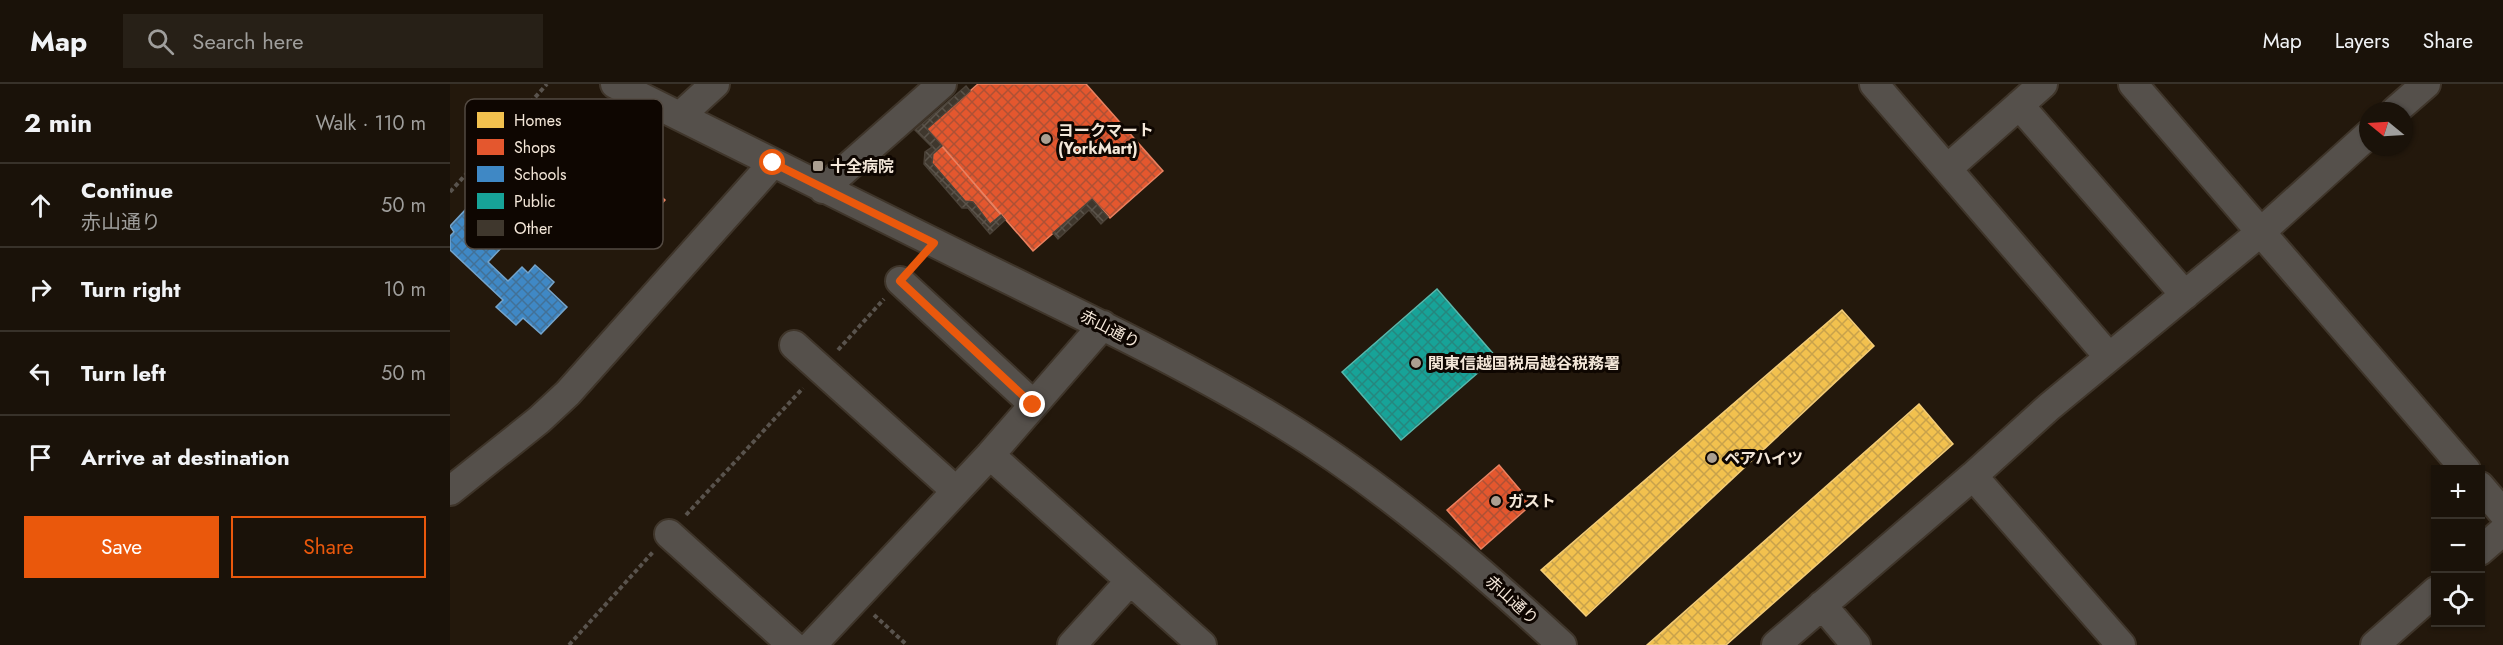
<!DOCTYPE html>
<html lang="en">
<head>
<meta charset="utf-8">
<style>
	:root { --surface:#1a1209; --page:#272017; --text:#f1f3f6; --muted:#9f9e9c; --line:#38322a; --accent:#ea580c }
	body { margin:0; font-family:Jost,"Noto Sans JP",sans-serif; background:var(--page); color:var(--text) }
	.controls { position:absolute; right:18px; bottom:18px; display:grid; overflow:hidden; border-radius:0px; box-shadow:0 2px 4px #0004 }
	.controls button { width:54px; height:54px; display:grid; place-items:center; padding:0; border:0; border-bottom:2px solid var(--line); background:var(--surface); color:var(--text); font:30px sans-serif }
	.compass { position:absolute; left:1909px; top:18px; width:54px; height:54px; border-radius:50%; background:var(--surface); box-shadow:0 2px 4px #0004; rotate:288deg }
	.stop { position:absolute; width:18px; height:18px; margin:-14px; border:4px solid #ea580c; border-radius:50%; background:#fff }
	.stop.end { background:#ea580c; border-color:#fff; box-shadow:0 2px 6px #0008 }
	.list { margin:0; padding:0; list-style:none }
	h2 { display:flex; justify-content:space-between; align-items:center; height:78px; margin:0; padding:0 24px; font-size:26px }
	h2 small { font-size:20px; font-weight:400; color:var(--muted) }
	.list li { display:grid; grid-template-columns:39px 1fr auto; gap:18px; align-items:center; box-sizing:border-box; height:84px; padding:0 24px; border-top:2px solid var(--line) }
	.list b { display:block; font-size:22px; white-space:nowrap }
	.list p { margin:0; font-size:20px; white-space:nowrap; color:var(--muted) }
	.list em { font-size:20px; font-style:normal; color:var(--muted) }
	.actions { display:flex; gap:12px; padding:18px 24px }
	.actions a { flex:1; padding:14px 0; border:2px solid var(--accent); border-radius:0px; text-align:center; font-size:21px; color:var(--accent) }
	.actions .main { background:var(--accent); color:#fff }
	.icon { flex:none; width:33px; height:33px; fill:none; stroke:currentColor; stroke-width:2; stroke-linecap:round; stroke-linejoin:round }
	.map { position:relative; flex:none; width:2053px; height:561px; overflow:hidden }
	header { display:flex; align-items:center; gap:36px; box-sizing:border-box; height:84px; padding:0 30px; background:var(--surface); border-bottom:2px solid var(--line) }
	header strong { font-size:28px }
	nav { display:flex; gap:33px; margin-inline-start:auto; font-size:21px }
	.search { width:420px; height:54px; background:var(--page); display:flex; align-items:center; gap:15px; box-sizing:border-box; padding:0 21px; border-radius:0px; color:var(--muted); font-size:22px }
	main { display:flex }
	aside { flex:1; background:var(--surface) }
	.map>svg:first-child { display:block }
	.homes { fill:url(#homes-cross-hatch); stroke:#f3cc78; stroke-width:1.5 }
	.shops { fill:url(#shops-cross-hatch); stroke:#e98261; stroke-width:1.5 }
	.schools { fill:url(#schools-cross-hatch); stroke:#75a4cb; stroke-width:1.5 }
	.public { fill:url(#public-cross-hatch); stroke:#59b7ac; stroke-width:1.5 }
	.building { fill:url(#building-cross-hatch); stroke:#4b4238; stroke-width:1.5 }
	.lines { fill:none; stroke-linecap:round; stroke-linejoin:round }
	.minor-casing { stroke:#3f352a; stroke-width:32 }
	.path { stroke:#59534d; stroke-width:4; stroke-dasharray:4.5 3; stroke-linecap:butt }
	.minor { stroke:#55504b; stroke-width:28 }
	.route { stroke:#ea580c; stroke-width:8 }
	.poi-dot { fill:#ab9f91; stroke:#0e0601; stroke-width:2 }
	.labels { text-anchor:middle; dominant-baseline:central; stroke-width:6; stroke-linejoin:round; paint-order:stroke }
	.poi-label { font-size:16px; font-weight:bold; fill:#f4e7d9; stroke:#0e0601; text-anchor:start }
	.street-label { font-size:16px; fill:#f4e7d9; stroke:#0e0601 }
	.key { fill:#0e0601; stroke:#534a42; stroke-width:1.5 }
	.key-label { font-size:16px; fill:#f4e7d9 }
</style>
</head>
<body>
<header>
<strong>Map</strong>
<div class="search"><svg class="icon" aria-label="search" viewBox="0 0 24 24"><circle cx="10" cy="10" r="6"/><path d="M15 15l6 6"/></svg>Search here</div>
<nav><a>Map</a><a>Layers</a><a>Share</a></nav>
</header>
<main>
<aside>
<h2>2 min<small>Walk · 110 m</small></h2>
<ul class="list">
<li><svg class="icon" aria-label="ahead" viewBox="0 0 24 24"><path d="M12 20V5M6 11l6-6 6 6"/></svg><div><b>Continue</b><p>赤山通り</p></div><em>50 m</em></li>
<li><svg class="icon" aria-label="right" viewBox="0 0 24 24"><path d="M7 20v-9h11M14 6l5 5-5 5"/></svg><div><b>Turn right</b></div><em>10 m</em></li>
<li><svg class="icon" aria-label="left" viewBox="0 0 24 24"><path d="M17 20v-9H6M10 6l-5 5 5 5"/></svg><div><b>Turn left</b></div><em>50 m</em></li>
<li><svg class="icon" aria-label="arrive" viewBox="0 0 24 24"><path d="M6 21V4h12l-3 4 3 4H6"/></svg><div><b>Arrive at destination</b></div></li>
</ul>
<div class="actions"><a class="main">Save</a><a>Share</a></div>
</aside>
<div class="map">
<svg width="2053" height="561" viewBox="0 0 2053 561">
	<defs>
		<pattern id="homes-cross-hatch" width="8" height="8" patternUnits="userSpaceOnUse" patternTransform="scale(1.5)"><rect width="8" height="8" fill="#f2c14e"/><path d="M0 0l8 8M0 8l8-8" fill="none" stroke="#c8a24b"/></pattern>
		<pattern id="shops-cross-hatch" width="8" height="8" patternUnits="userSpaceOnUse" patternTransform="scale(1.5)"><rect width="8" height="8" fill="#e4572e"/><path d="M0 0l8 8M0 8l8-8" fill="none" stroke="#ae5135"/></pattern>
		<pattern id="schools-cross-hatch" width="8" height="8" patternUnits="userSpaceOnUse" patternTransform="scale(1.5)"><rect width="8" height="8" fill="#3f88c5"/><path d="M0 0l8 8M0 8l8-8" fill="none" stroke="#427197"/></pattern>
		<pattern id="public-cross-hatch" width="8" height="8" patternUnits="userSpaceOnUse" patternTransform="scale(1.5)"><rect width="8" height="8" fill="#17a398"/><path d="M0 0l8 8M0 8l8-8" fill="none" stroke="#26877e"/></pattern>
		<pattern id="building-cross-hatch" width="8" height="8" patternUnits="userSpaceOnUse" patternTransform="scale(1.5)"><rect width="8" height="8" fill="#3f372d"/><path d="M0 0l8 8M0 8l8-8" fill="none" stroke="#5b544b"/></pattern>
	</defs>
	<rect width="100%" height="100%" fill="#23180c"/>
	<path class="homes" d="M 1392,226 L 1424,262 L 1136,532 L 1091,486 Z
		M 1469,320 L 1503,360 L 1276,561 L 1197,561 Z"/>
	<path class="shops" d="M 528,0 L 636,0 L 713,87 L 660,134 L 642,115 L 583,167 L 477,45 Z
		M 119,52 L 161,91 L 174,78 L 215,116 L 171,164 L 88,86 Z
		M 492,62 L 551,131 L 540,140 L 523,118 L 515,117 L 482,79 L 483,70 Z
		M 1049,381 L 1082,420 L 1031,465 L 997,426 Z"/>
	<path class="schools" d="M 45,94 L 83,130 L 38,178 L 58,197 L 72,183 L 78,189 L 85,181 L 104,198 L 98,205 L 117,223 L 91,250 L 73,234 L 66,241 L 46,223 L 53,216 L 0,166 L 0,152 L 4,148 L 0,142 Z"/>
	<path class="public" d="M 987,205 L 1046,273 L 951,356 L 892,288 Z"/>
	<path class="building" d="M 516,2 L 520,7 L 477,45 L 492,62 L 483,70 L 482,79 L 515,117 L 523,118 L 540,140 L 551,131 L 555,136 L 540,150 L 518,124 L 512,124 L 474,80 L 475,68 L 482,63 L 465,46 Z
		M 642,115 L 658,133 L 651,140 L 639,126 L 608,155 L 603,149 Z"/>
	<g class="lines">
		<defs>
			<path id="minor" d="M 165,0 C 284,59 404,119 523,178 C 628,230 734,279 833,340 C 934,402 1025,481 1112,561
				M 1424,0 L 1659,273
				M 1683,0 L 2016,386
				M 1569,21 L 1735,211
				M 1945,27 L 1976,0
				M 230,32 L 265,0
				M 1497,85 L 1593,0
				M 373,105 L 492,0
				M 450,197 L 583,320
				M 344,261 L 505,406
				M 540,371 L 752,561
				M 1523,392 L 1671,561
				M 2030,402 L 2053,429
				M 0,407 L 89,336 L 118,309 L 323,79
				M 219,450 L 342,561
				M 2030,467 L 2053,447
				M 1372,521 L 1406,561
				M 362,561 L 540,371 L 653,241
				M 622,561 L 680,497
				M 1326,561 L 1523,392 L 1599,323 L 1812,147 L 1918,51
				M 1925,561 L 1986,507"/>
		</defs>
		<use href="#minor" class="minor-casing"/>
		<path class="path" d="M 0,108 L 97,0
			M 388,266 L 434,215
			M 236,431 L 353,304
			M 424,531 L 457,561
			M 119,561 L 203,468"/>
		<use href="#minor" class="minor"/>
	</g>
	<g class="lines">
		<path class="route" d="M 323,79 L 484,159 L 450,197 L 583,321"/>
	</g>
	<g class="poi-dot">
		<circle cx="596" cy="55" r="6"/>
		<rect x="362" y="76" width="12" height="12" rx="3"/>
		<circle cx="966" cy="279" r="6"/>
		<circle cx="1262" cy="374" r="6"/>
		<circle cx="1046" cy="417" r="6"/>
	</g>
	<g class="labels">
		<g class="poi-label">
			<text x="608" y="46">ヨークマート<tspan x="608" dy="18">(YorkMart)</tspan></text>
			<text x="380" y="82">十全病院</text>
			<text x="978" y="279">関東信越国税局越谷税務署</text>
			<text x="1274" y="374">ペアハイツ</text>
			<text x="1058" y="417">ガスト</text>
		</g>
		<g class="street-label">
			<text transform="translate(660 245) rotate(27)">赤山通り</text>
			<text transform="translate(1062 516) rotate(42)">赤山通り</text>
		</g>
	</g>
	<rect x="15" y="15" width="198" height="150" rx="9" class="key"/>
	<rect x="27" y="28" width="27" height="16" fill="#f2c14e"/>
	<rect x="27" y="55" width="27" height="16" fill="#e4572e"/>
	<rect x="27" y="82" width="27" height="16" fill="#3f88c5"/>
	<rect x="27" y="109" width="27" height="16" fill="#17a398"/>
	<rect x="27" y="136" width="27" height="16" fill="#3f372d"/>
	<g class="key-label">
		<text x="64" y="42">Homes</text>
		<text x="64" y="69">Shops</text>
		<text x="64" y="96">Schools</text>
		<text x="64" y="123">Public</text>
		<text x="64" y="150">Other</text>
	</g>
</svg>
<div class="controls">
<button>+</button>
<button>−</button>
<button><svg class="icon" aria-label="locate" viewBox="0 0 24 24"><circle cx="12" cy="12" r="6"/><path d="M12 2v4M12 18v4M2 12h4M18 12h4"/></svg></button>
</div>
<svg class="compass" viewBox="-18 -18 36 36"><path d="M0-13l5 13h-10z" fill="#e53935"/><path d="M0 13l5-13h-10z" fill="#9f9e9c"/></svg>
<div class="stop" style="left:323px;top:79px"></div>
<div class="stop end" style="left:583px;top:321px"></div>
</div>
</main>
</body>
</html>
